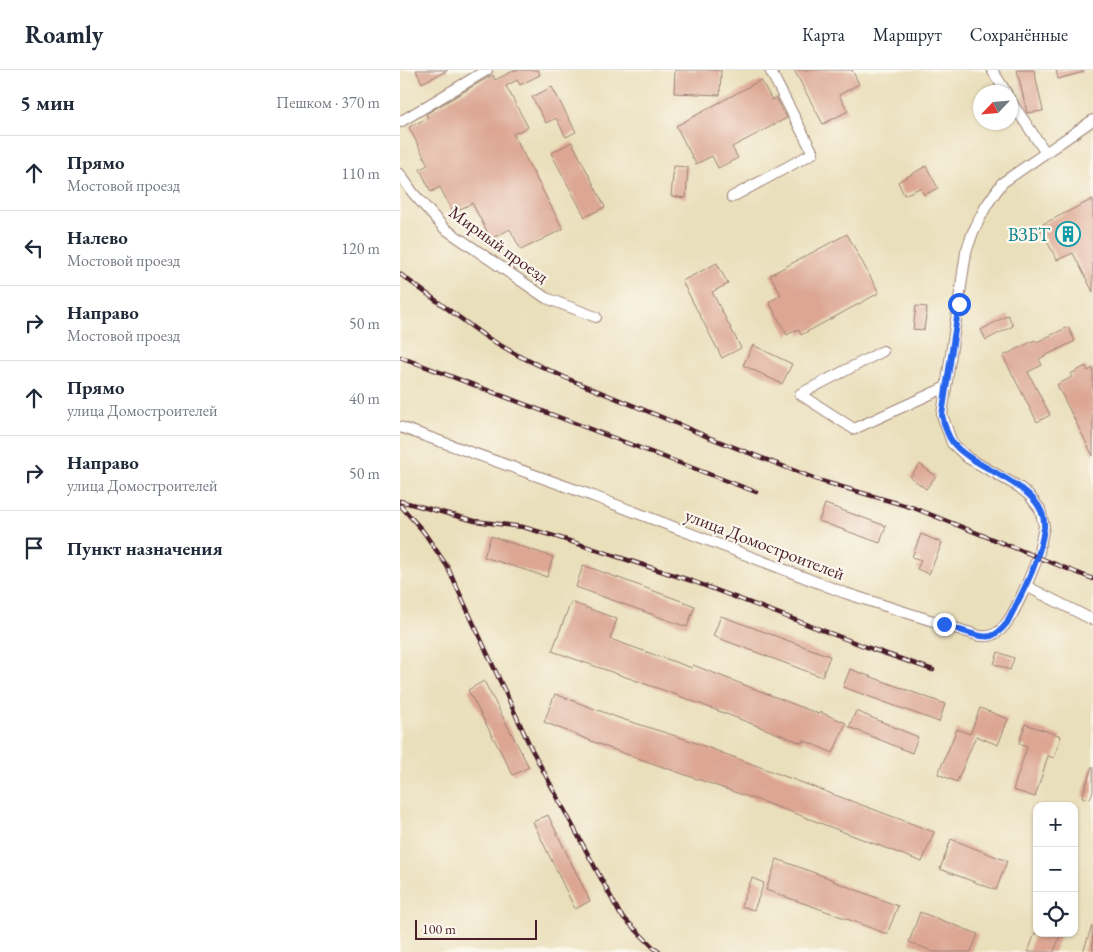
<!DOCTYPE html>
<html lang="ru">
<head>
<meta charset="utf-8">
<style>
	:root { --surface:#fff; --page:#f2f2f3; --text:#1f2937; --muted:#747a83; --line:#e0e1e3 }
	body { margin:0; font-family:"EB Garamond",serif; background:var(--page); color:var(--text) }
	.controls { position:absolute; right:15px; bottom:15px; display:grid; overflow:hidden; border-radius:10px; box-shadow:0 1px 4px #0004 }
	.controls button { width:45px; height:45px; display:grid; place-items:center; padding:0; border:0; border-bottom:1px solid var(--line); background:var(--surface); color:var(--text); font:25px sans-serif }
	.compass { position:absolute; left:573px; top:15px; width:45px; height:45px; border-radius:50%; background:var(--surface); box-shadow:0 1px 4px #0004; rotate:244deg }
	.scale { position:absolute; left:15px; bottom:12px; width:122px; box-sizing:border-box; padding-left:5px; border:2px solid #4a1f2b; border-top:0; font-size:14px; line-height:18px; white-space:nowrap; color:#4a1f2b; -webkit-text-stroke:4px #fbf7ec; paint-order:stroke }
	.stop { position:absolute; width:15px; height:15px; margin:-11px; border:4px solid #2563eb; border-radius:50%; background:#fff }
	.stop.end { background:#2563eb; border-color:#fff; box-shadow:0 1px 5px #0008 }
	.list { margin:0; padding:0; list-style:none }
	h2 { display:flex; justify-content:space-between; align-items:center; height:65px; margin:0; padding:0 20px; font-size:21px }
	h2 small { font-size:16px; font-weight:400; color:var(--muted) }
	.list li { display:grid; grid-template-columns:32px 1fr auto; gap:15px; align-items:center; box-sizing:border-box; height:75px; padding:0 20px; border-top:1px solid var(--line) }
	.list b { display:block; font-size:19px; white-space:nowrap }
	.list p { margin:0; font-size:16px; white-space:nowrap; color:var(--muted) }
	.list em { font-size:16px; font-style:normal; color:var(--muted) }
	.icon { flex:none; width:28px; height:28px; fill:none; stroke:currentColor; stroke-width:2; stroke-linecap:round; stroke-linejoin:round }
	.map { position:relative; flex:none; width:693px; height:882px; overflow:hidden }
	header { display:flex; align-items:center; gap:30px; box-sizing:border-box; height:70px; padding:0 25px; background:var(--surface); border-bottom:1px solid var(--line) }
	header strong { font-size:24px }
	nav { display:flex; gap:28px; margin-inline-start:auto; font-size:18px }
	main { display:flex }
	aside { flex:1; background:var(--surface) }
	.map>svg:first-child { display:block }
	.building { fill:#dca693 }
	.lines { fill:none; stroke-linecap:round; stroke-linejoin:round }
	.minor-casing { stroke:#9a7f73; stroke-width:12 }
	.minor { stroke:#fff; stroke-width:10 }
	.rail-casing { stroke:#4a1f2b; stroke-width:4.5 }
	.rail { stroke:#fbf7ec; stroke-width:2.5; stroke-dasharray:8; stroke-linecap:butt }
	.route { stroke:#2563eb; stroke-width:6 }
	.labels { text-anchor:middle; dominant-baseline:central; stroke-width:4.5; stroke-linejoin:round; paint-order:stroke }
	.culture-label { font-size:18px; fill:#0d838f; stroke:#fbf7ec; text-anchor:end }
	.street-label { font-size:18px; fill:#4a1f2b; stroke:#fbf7ec }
</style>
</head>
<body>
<header>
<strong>Roamly</strong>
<nav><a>Карта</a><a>Маршрут</a><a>Сохранённые</a></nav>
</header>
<main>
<aside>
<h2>5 мин<small>Пешком · 370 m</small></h2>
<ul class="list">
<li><svg class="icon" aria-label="ahead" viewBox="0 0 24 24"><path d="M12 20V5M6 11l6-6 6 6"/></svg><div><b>Прямо</b><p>Мостовой проезд</p></div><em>110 m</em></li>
<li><svg class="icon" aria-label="left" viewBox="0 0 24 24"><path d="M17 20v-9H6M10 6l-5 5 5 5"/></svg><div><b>Налево</b><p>Мостовой проезд</p></div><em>120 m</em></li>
<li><svg class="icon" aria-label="right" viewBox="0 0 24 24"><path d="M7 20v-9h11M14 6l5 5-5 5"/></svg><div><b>Направо</b><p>Мостовой проезд</p></div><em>50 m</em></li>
<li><svg class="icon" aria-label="ahead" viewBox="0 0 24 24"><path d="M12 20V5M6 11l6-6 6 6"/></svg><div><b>Прямо</b><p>улица Домостроителей</p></div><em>40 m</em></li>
<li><svg class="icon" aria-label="right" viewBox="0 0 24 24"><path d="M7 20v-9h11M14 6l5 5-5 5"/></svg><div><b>Направо</b><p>улица Домостроителей</p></div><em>50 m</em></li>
<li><svg class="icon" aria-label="arrive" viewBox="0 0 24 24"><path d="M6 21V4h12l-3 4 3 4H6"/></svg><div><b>Пункт назначения</b></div></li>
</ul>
</aside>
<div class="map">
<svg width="693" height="882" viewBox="0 0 693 882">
	<rect width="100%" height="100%" fill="#fbf7ec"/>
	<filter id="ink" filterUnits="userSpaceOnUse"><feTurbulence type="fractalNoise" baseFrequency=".02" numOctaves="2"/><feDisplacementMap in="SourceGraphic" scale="10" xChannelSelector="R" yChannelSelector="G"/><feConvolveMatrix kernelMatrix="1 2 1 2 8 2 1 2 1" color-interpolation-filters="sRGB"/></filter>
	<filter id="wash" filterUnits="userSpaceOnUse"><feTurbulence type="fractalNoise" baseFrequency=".0096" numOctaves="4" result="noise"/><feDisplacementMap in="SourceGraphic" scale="20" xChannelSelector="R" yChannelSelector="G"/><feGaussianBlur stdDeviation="1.12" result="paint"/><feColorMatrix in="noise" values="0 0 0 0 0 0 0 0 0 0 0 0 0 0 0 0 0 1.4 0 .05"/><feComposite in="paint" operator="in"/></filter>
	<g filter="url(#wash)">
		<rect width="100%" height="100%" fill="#eadfbb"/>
		<g id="blocks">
			<path class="building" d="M 16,0 L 48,0 L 22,13 Z
				M 115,0 L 138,0 L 140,5 L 120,15 L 117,10 L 106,16 L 128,57 L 113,64 L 163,159 L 121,180 L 110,159 L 91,169 L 72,133 L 53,143 L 40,117 L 31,122 L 20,99 L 28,95 L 9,57 L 28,48 L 26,44 L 82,11 L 93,5 L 95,10 Z
				M 275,0 L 321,0 L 320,25 L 274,23 Z
				M 394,0 L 452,0 L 459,14 L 439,25 L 448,41 L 423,54 Z
				M 617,0 L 634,0 L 643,41 L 627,43 Z
				M 656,0 L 683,0 L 683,2 L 658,9 Z
				M 361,10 L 372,30 L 376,27 L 387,48 L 332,77 L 338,88 L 318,98 L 312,86 L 296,94 L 276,56 Z
				M 152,17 L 176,62 L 166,67 L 156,48 L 146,53 L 132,27 Z
				M 172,72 L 205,137 L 185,147 L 151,83 Z
				M 274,96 L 288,97 L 286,128 L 271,126 Z
				M 526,96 L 538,118 L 524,125 L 520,118 L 504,125 L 498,112 Z
				M 693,129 L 693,222 L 673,183 L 657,190 L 639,156 Z
				M 447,164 L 479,223 L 401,265 L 398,259 L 387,265 L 369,232 L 381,225 L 370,205 Z
				M 317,193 L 328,214 L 312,222 L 341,278 L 322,288 L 282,211 Z
				M 516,236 L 527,237 L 524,260 L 513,259 Z
				M 608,245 L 613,256 L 586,270 L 581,260 Z
				M 668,257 L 675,271 L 639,289 L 642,295 L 628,302 L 650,345 L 637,352 L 603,286 L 635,270 L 637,272 Z
				M 353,275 L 392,294 L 382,314 L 343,295 Z
				M 686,296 L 688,301 L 693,298 L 693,386 L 657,315 L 672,307 L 670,304 Z
				M 520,394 L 536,406 L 526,419 L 510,407 Z
				M 425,434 L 486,456 L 480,473 L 419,451 Z
				M 521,464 L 542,473 L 529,504 L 517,499 L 521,490 L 512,487 Z
				M 91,466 L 153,487 L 147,507 L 84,487 Z
				M 183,495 L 295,536 L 287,557 L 176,517 Z
				M 171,532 L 217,549 L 210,569 L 292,598 L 293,595 L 419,644 L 420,642 L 446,653 L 433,683 L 403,670 L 402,673 L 274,624 L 152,581 Z
				M 321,546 L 430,586 L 422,607 L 313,566 Z
				M 598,582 L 614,588 L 610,600 L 594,594 Z
				M 450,599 L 545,634 L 539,652 L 443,617 Z
				M 84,611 L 129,697 L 113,705 L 68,620 Z
				M 155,624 L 219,648 L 285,669 L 534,762 L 522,792 L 394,743 L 209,678 L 144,652 Z
				M 580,638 L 608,649 L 598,675 L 576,666 L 557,712 L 538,704 L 557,659 L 570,664 Z
				M 456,641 L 518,667 L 512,683 L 449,657 Z
				M 625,654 L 661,666 L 654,688 L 648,686 L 635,727 L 613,720 L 627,677 L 619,674 Z
				M 692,696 L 693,697 L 693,721 L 690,729 L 682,727 Z
				M 148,745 L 190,831 L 175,839 L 133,752 Z
				M 551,769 L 607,791 L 596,820 L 540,799 Z
				M 377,789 L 434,810 L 433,811 L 498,836 L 487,864 L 423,840 L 366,820 Z
				M 352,808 L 364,813 L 354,840 L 341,836 Z
				M 520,842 L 578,864 L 571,882 L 534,882 L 509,872 Z
				M 692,856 L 693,882 L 683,882 Z
				M 635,863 L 661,863 L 654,882 L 628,882 Z"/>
		</g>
	</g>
	<g filter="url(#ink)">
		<use href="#blocks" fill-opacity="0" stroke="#9a7f73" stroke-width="1"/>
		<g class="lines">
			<defs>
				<path id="minor" d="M 592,0 L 606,22
					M 610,30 L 646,83
					M 0,52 L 87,0
					M 0,104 L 13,123 L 44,158 L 146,228 L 196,247
					M 332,127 L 413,83 L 370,0
					M 483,281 L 400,324 L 454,359 L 546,317
					M 0,357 L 193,426 L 445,523 L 580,566 C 584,566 589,567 592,565 C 608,560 619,530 626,516 L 693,550
					M 626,516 L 638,487 L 644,456 L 640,439 L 629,425 L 619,417 L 568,388 L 552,373 L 542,345 L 548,304 L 566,182 L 573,162 L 586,136 L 602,113 L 693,50"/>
			</defs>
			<use href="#minor" class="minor-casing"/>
			<use href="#minor" class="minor"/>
			<defs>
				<path id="rail" d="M 0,204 L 86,267 L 119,286 L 166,308 L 259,346 L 308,367 L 421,411 L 514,438 L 693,509
					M 0,287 L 356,422
					M 0,431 L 75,451 L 123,457 L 157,467 L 292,511 L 472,579 L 533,600
					M 0,435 L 23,461 L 47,496 L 131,678 L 220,844 L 255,879 L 259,882"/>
			</defs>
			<use href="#rail" class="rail-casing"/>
			<use href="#rail" class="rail"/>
		</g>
	</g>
	<g class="lines" filter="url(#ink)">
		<path class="route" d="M 544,554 C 556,558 579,569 591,566 C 598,564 603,558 607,553 C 622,523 640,492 644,458 C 648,415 575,401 553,373 C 547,365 544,354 542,345 L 559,234"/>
	</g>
	<defs>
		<symbol id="building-ring" viewBox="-11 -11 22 22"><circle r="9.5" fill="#fbf7ec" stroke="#0f9aa8" stroke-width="1.5"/><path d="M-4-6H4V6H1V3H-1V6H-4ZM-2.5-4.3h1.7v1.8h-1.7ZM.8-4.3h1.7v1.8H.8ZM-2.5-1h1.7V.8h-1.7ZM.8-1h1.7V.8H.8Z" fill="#0f9aa8"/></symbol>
	</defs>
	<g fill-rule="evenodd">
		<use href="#building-ring" x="654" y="150" width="28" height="28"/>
	</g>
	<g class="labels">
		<g class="culture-label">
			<text x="650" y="164">ВЗБТ</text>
		</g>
		<g class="street-label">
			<text transform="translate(99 174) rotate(36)">Мирный проезд</text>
			<text transform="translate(365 474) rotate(21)">улица Домостроителей</text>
		</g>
	</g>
</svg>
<div class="controls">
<button>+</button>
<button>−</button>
<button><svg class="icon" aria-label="locate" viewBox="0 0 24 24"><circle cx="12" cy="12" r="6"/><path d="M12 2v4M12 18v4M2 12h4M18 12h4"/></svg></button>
</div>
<svg class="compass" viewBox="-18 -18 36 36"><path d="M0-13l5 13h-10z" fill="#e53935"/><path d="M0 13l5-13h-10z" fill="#747a83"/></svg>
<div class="scale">100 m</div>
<div class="stop" style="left:559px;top:234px"></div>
<div class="stop end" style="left:544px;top:554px"></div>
</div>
</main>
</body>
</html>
